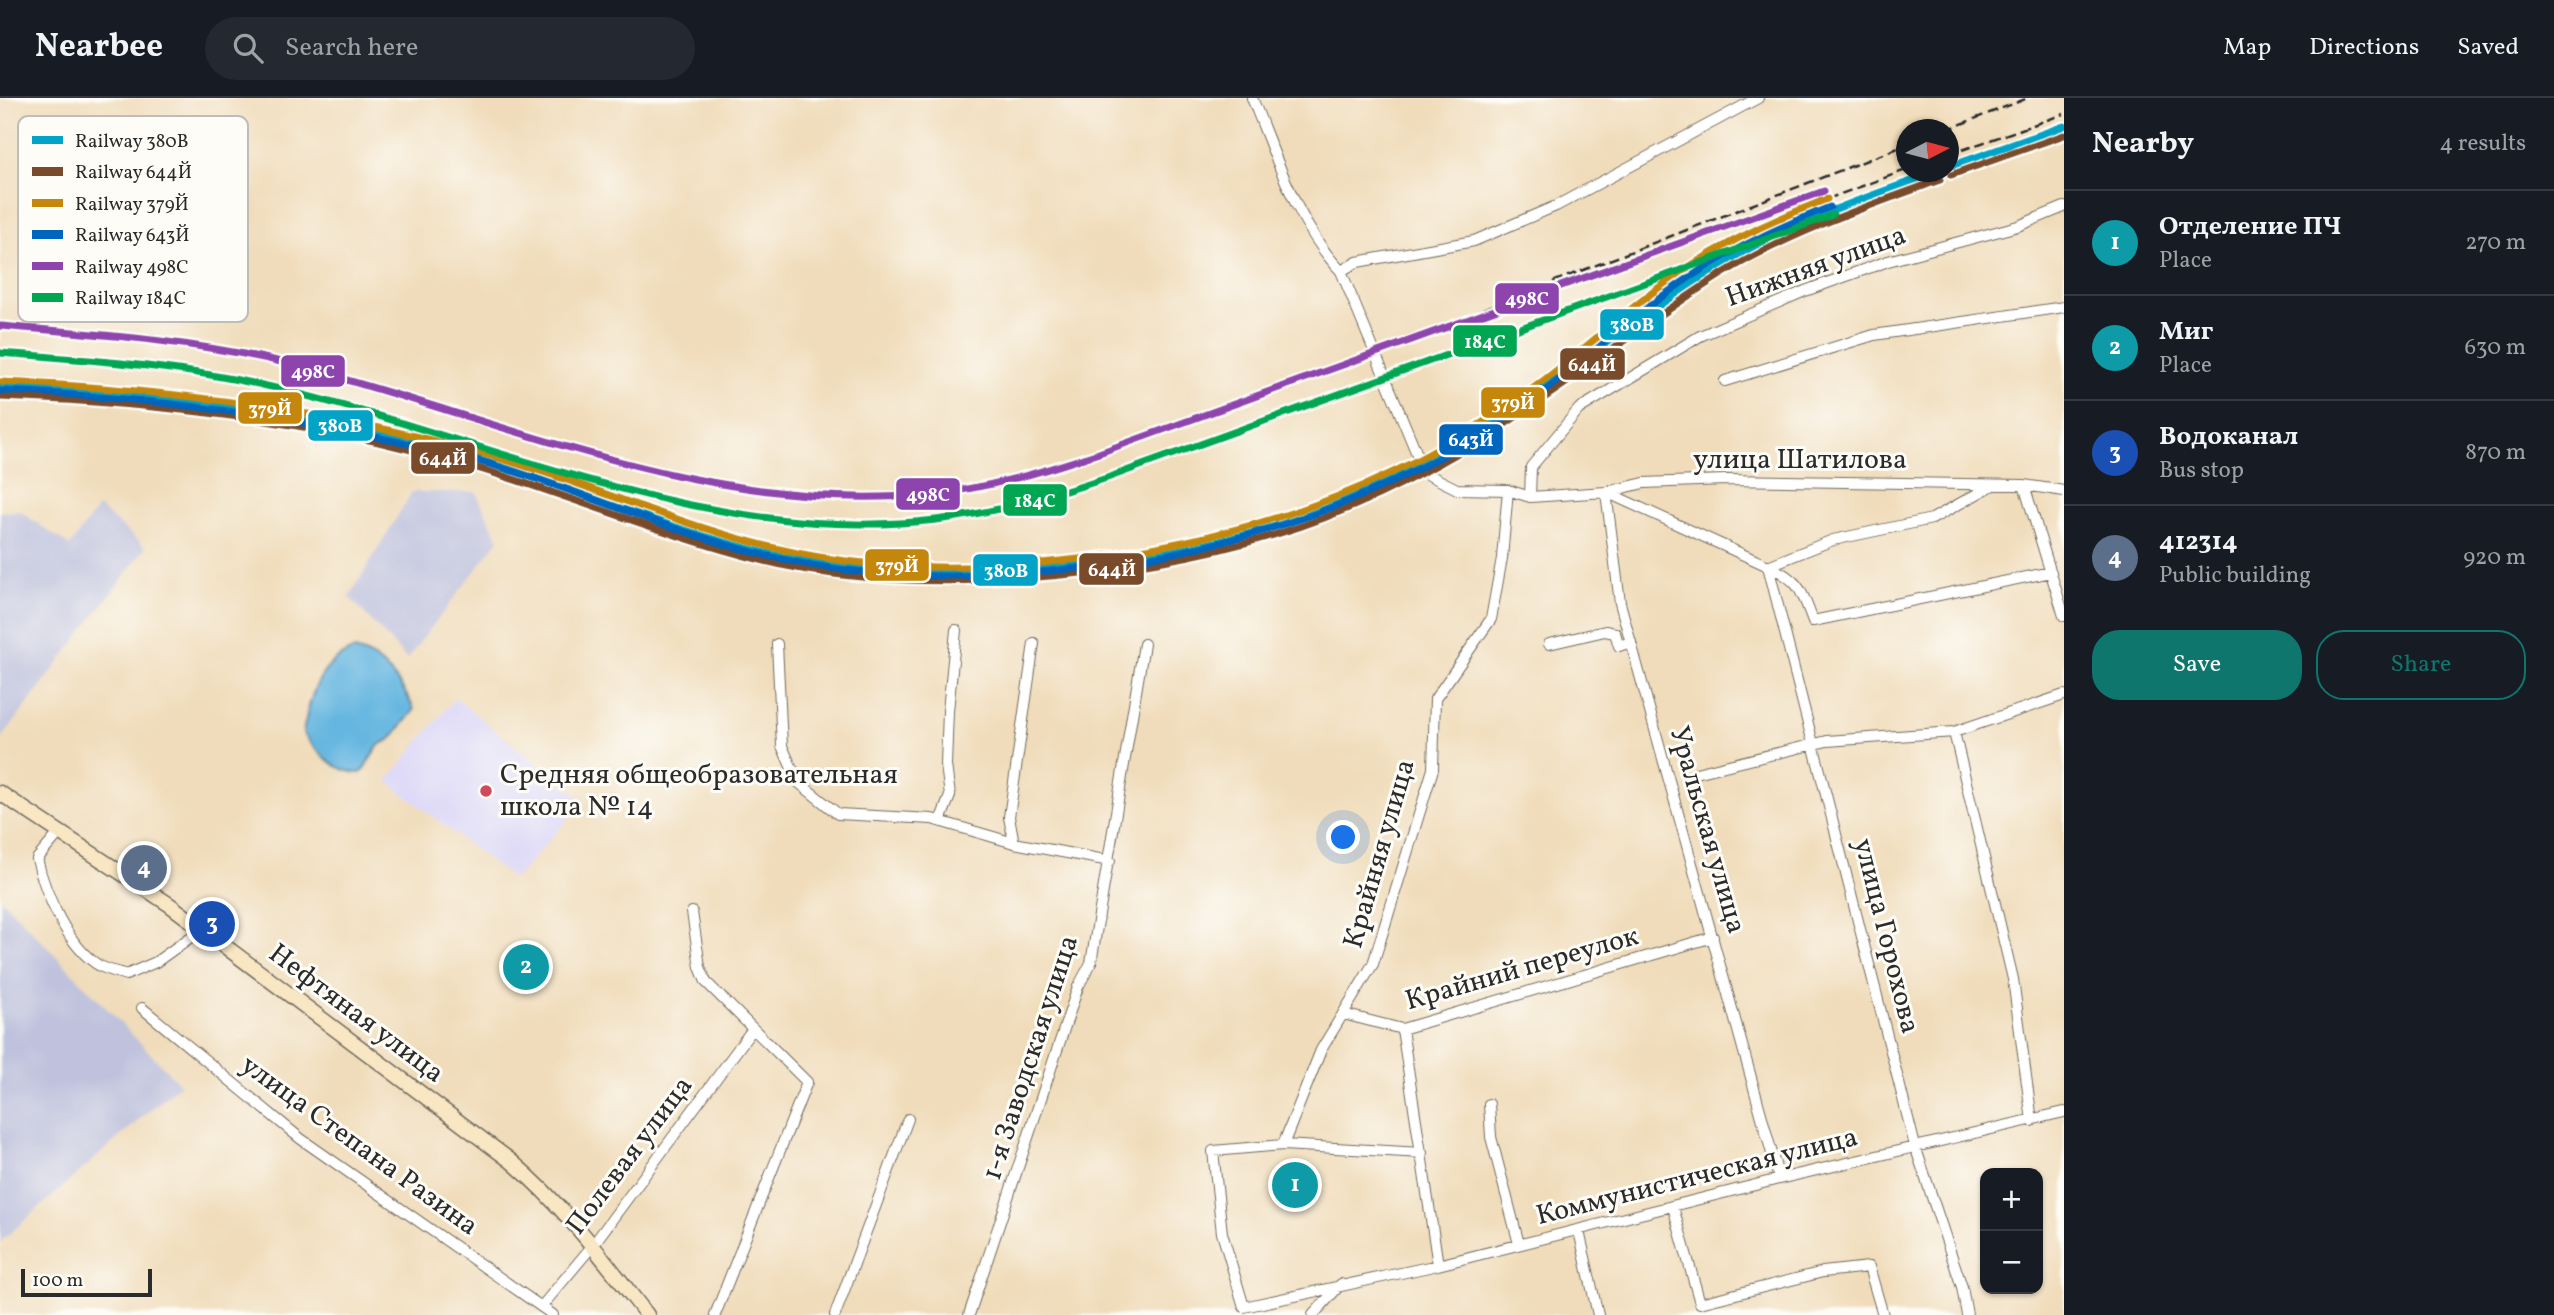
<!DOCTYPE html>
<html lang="en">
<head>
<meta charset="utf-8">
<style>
	:root { --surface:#171b24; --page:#242831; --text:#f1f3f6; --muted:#9ea1a6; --line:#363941; --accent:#0f766e }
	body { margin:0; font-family:Vollkorn,serif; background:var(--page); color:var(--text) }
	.controls { position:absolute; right:21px; bottom:21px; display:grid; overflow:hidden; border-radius:14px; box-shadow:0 2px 5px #0004 }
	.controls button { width:63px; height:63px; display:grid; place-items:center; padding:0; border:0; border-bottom:2px solid var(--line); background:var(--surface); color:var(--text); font:35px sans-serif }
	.compass { position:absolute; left:1896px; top:21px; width:63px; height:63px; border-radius:50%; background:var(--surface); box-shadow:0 2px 5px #0004; rotate:84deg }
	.scale { position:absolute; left:21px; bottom:18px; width:131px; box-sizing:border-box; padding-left:7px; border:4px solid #2b2b2b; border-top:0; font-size:19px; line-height:24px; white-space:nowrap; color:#2b2b2b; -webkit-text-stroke:5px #fdfcf7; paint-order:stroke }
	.you { position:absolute; left:1344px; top:740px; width:24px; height:24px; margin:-18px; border:5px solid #fff; border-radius:50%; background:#1a73e8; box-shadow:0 0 0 10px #1a73e833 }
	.badge { display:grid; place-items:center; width:46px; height:46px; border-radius:50%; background:var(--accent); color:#fff; font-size:23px; font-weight:700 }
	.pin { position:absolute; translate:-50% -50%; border:4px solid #fff; box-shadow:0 2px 7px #0006 }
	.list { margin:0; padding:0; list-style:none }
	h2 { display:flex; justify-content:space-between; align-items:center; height:91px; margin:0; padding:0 28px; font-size:30px }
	h2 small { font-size:23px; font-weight:400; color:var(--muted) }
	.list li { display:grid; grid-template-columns:46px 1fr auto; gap:21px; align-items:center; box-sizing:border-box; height:105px; padding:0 28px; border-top:2px solid var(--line) }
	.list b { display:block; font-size:26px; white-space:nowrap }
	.list p { margin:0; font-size:23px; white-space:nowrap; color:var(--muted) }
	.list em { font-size:23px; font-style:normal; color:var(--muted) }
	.actions { display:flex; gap:14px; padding:21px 28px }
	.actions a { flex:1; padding:16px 0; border:2px solid var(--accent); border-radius:28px; text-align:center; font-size:24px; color:var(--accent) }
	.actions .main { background:var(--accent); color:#fff }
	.icon { flex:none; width:38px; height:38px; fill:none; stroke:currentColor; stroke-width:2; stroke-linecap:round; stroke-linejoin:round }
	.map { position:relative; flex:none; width:2064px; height:1217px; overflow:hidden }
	header { display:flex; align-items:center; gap:42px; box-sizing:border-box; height:98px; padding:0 35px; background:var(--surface); border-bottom:2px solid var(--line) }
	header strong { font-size:33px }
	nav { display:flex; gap:38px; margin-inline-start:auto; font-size:24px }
	.search { width:490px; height:63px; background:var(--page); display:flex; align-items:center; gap:18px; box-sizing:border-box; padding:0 24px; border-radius:38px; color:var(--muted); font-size:26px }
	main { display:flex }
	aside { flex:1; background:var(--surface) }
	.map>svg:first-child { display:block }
	.built { fill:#dad6f7 }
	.industrial { fill:#c0c2dd }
	.water { fill:#65b6e0; stroke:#487086; stroke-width:2 }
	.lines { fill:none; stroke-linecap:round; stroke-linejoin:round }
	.minor-casing { stroke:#70695d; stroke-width:12 }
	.secondary-casing { stroke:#70695d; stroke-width:17 }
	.minor { stroke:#fff; stroke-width:10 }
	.secondary { stroke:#f9e7c3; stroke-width:14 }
	.rail { stroke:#2b2b2b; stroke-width:2.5; stroke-dasharray:10 5; stroke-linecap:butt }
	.rail-1-casing { stroke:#fdfcf7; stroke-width:12 }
	.rail-2-casing { stroke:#fdfcf7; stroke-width:12 }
	.rail-3-casing { stroke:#fdfcf7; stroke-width:12 }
	.rail-4-casing { stroke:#fdfcf7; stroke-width:12 }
	.rail-5-casing { stroke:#fdfcf7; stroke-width:12 }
	.rail-6-casing { stroke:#fdfcf7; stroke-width:12 }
	.rail-1 { stroke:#02a3c6; stroke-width:7 }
	.rail-2 { stroke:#7a4b2a; stroke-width:7 }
	.rail-3 { stroke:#c4870b; stroke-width:7 }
	.rail-4 { stroke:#0065bd; stroke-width:7 }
	.rail-5 { stroke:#8e44ad; stroke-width:7 }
	.rail-6 { stroke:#00a651; stroke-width:7 }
	.poi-dot { fill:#d1495b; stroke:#fdfcf7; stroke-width:2.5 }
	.labels { text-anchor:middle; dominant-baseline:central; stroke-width:6; stroke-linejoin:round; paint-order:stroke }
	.street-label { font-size:28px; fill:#2b2b2b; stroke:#fdfcf7 }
	.poi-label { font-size:28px; fill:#2b2b2b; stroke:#fdfcf7; text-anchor:start }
	.key { fill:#fdfcf7; stroke:#bebdba; stroke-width:2 }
	.key-label { font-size:19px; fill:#2b2b2b }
	.line-badge { stroke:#fdfcf7; stroke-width:2.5 }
	.badge-label { font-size:19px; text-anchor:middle; font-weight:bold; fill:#fff }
</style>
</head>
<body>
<header>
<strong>Nearbee</strong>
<div class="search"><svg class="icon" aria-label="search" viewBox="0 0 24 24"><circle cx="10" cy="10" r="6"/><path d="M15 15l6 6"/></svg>Search here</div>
<nav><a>Map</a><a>Directions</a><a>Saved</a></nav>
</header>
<main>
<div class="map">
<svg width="2064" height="1217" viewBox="0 0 2064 1217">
	<rect width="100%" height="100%" fill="#fdfcf7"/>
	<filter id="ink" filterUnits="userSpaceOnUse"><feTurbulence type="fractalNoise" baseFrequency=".0143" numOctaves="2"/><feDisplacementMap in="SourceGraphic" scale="14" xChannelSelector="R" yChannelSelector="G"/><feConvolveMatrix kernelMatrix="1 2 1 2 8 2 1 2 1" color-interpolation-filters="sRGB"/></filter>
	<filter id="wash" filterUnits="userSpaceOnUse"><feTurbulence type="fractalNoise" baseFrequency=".00686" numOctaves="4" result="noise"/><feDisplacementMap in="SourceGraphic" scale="28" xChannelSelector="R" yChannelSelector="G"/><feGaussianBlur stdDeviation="1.57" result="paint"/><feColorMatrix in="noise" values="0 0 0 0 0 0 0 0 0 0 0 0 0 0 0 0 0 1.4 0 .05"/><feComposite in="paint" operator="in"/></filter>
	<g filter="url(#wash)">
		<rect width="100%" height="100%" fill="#f0dcba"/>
		<path class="built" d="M 455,600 L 584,703 L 514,782 L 387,683 Z"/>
		<path class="industrial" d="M 412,394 L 476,394 L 499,442 L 407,561 L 349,499 Z
			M 98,409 L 146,449 L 0,643 L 0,414 L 20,413 L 70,448 Z
			M 0,800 L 180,986 L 0,1144 Z"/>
		<path class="water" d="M 353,552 C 381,556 404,588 414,612 L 391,641 L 379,647 L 361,675 C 336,675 317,655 303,635 C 309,602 318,565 353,552 Z"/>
	</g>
	<g filter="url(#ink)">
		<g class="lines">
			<defs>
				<path id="minor" d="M 1252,0 C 1276,58 1297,127 1341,173 L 1419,361 L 1427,376 L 1457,391 L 1508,392 L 1530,399 L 1606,394 L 1644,385 L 1726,382 L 2024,387 L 2064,393
					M 1341,173 L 1357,164 L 1474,143 L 1556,108 L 1758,0
					M 1725,283 L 1874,237 L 2064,209
					M 2024,387 L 2064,518
					M 1606,394 L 1620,505 L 1779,1081
					M 1606,394 L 1768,468 L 1833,442 L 1932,421 L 1993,387
					M 1530,399 L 1531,369 L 1579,311 L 1700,238 L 1805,193 L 1888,163 L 2018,128 L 2064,109
					M 1768,468 L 1915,1048 L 1962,1189 L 1967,1217
					M 1768,468 C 1800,482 1801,492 1813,523 L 2051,474
					M 777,546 L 782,648 L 798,684 L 838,716 L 932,721 L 1014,745 L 1110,763
					M 1549,546 L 1605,533 L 1615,535 L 1619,548 L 1631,544
					M 1954,634 L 2013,881 L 2032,1023
					M 1696,675 L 1827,643 L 1954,634 L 2064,597
					M 940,723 L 950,698 L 946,667 L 948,613 L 956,532
					M 60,734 L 37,761 C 45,795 68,850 100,868 C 108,872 118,874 126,877 L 156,864 L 202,831
					M 1014,745 L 1009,719 L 1034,545
					M 692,814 L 700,869 L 706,884 L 807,984 L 715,1217
					M 142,910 L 301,1041 L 553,1217
					M 1343,916 L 1402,931 L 1713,839
					M 1402,931 L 1438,1167
					M 1489,1006 L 1491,1039 L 1519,1146
					M 1283,1047 L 1321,952 L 1373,866 L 1433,671 L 1435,601 L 1491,521 L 1502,460 L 1508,392
					M 1422,1055 L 1283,1047 L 1213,1053 L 1222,1135 L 1244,1209 L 1438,1167 L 1779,1081 L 2064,1014
					M 1673,1109 L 1700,1205 L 1823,1174 L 1869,1169 L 1883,1217
					M 1579,1133 L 1598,1217
					M 542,1208 L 593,1147 L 752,932
					M 835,1217 L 908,1021
					M 969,1217 L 1078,889 L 1091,865 L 1144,546
					M 1313,1217 L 1341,1186"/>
				<path id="secondary" d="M 0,695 L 170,807 L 511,1063 C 564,1108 605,1163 647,1217"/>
			</defs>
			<use href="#minor" class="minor-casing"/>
			<use href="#secondary" class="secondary-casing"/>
			<use href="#minor" class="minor"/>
			<use href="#secondary" class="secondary"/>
			<path class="rail" d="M 1946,32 L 2028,0
				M 1948,57 L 2064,16
				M 1827,101 L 1906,72
				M 1483,211 L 1906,47"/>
			<defs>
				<path id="rail-1" d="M 1948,69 L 2064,28
					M 0,290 C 142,295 282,310 419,345 C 540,375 653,429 774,457 C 920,490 1132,472 1275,428 C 1381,396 1476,338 1566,274 C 1617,238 1666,200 1719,168 C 1787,126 1863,100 1937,74"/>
				<path id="rail-2" d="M 1951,77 L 2064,37
					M 0,299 C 142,304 282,319 420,354 C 537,383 648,434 765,463 C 913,500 1131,481 1277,436 C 1383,404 1479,346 1569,283 C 1620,247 1669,209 1722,176 C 1789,135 1865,109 1940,82"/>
				<path id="rail-3" d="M 0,284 C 160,290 318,311 473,353 C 577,380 675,427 779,451 C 938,489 1157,463 1309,409 C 1386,382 1459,343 1525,296 C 1576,261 1620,216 1671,181 C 1719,147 1772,122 1827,101"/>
				<path id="rail-4" d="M 0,293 C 157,299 311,321 464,359 C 572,387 673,437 781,461 C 942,497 1157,472 1312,417 C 1388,390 1461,351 1528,305 C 1579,270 1623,225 1674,190 C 1722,156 1775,130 1830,109"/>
				<path id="rail-5" d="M 1,228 C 94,236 189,242 281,264 C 493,317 706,419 929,396 C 988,391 1044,373 1099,355 L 1824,93"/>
				<path id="rail-6" d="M 0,255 C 91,262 182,268 271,289 C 489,340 707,449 936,422 C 995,415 1052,398 1107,380 L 1833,117"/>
			</defs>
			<use href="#rail-1" class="rail-1-casing"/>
			<use href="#rail-2" class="rail-2-casing"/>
			<use href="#rail-3" class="rail-3-casing"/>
			<use href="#rail-4" class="rail-4-casing"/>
			<use href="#rail-5" class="rail-5-casing"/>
			<use href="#rail-6" class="rail-6-casing"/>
			<use href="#rail-1" class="rail-1"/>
			<use href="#rail-2" class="rail-2"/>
			<use href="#rail-3" class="rail-3"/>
			<use href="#rail-4" class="rail-4"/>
			<use href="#rail-5" class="rail-5"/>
			<use href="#rail-6" class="rail-6"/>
		</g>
	</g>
	<circle class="poi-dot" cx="486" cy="693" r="7"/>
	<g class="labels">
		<g class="street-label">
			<text transform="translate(1816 169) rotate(-20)">Нижняя улица</text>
			<text x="1800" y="362">улица Шатилова</text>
			<text transform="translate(1707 732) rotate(74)">Уральская улица</text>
			<text transform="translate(1380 756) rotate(-74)">Крайняя улица</text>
			<text transform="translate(1886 838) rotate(76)">улица Горохова</text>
			<text transform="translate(1522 871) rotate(-16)">Крайний переулок</text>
			<text transform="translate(356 916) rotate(37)">Нефтяная улица</text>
			<text transform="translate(1031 960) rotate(-72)">1-я Заводская улица</text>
			<text transform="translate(359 1048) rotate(36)">улица Степана Разина</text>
			<text transform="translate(630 1058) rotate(-53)">Полевая улица</text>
			<text transform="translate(1697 1079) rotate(-14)">Коммунистическая улица</text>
		</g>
		<g class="poi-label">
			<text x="500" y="677">Средняя общеобразовательная<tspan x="500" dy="32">школа № 14</tspan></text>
		</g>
	</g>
	<rect x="18" y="18" width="230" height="206" rx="10" class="key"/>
	<rect x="32" y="38" width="31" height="8" fill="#02a3c6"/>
	<rect x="32" y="69" width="31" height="9" fill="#7a4b2a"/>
	<rect x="32" y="101" width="31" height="8" fill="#c4870b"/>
	<rect x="32" y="132" width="31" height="9" fill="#0065bd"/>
	<rect x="32" y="164" width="31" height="8" fill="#8e44ad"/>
	<rect x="32" y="195" width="31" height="9" fill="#00a651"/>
	<g class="key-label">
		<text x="75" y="49">Railway 380В</text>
		<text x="75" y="80">Railway 644Й</text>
		<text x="75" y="112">Railway 379Й</text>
		<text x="75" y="143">Railway 643Й</text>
		<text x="75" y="175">Railway 498С</text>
		<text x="75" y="206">Railway 184С</text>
	</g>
	<g class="line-badge">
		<rect x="1494" y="184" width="66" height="33" rx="7" fill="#8e44ad"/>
		<rect x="1599" y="210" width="66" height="33" rx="7" fill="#02a3c6"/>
		<rect x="1452" y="226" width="66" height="34" rx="7" fill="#00a651"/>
		<rect x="1559" y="249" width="67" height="34" rx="7" fill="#7a4b2a"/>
		<rect x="280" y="256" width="66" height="34" rx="7" fill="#8e44ad"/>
		<rect x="1480" y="288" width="66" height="33" rx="7" fill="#c4870b"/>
		<rect x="237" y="293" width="66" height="34" rx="7" fill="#c4870b"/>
		<rect x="307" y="311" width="67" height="33" rx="7" fill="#02a3c6"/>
		<rect x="1438" y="325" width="66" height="33" rx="7" fill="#0065bd"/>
		<rect x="410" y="343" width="66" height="34" rx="7" fill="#7a4b2a"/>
		<rect x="895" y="379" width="66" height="34" rx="7" fill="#8e44ad"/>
		<rect x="1002" y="385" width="66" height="34" rx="7" fill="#00a651"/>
		<rect x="864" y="450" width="66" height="34" rx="7" fill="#c4870b"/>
		<rect x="1078" y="454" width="67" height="34" rx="7" fill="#7a4b2a"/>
		<rect x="972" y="455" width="67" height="34" rx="7" fill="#02a3c6"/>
	</g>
	<g class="badge-label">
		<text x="1527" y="207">498С</text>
		<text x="1632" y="233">380В</text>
		<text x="1485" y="250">184С</text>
		<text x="1592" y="273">644Й</text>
		<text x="313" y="280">498С</text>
		<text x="1513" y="311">379Й</text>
		<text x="270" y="317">379Й</text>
		<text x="340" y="334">380В</text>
		<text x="1471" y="348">643Й</text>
		<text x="443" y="367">644Й</text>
		<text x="928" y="403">498С</text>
		<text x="1035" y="409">184С</text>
		<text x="897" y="474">379Й</text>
		<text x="1112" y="478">644Й</text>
		<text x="1006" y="479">380В</text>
	</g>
</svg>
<div class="controls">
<button>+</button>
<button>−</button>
</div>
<svg class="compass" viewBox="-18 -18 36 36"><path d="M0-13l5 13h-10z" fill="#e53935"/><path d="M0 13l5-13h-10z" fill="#9ea1a6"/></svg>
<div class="scale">100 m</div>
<div class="you"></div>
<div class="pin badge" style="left:1295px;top:1087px;background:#0f9aa8">1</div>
<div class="pin badge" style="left:526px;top:869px;background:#0f9aa8">2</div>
<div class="pin badge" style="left:212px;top:826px;background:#1a4fb4">3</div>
<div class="pin badge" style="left:144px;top:770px;background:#5c6f8a">4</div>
</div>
<aside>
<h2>Nearby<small>4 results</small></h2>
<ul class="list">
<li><span class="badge" style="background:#0f9aa8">1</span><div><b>Отделение ПЧ</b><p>Place</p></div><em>270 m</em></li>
<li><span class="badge" style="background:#0f9aa8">2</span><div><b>Миг</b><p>Place</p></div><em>630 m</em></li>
<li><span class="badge" style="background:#1a4fb4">3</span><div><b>Водоканал</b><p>Bus stop</p></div><em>870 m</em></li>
<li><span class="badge" style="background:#5c6f8a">4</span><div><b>412314</b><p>Public building</p></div><em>920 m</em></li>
</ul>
<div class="actions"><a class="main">Save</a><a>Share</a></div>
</aside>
</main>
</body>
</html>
